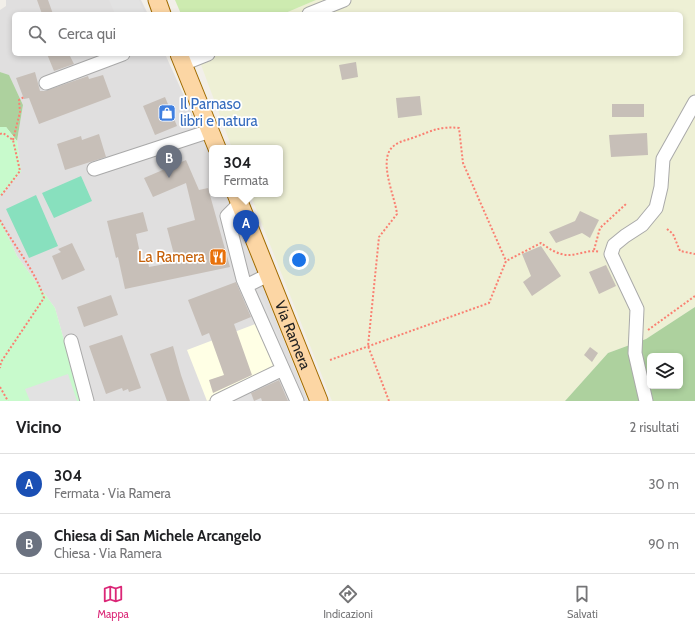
<!DOCTYPE html>
<html lang="it">
<head>
<meta charset="utf-8">
<style>
	:root { --surface:#fff; --page:#f2f2f2; --text:#202124; --muted:#757577; --line:#e0e0e0; --accent:#db2777 }
	body { margin:0; font-family:Cabin,sans-serif; background:var(--page); color:var(--text) }
	.controls { position:absolute; right:12px; bottom:12px; display:grid; overflow:hidden; border-radius:6px; box-shadow:0 2px 6px #0003 }
	.controls button { width:36px; height:36px; display:grid; place-items:center; padding:0; border:0; border-bottom:1px solid var(--line); background:var(--surface); color:var(--text); font:20px sans-serif }
	.you { position:absolute; left:299px; top:260px; width:14px; height:14px; margin:-10px; border:3px solid #fff; border-radius:50%; background:#1a73e8; box-shadow:0 0 0 6px #1a73e833 }
	.badge { display:grid; place-items:center; width:26px; height:26px; border-radius:50%; background:var(--accent); color:#fff; font-size:13px; font-weight:700 }
	.pin { position:absolute; translate:-50% -33px; filter:drop-shadow(0 1px 2px #0008) }
	.pin::after { content:''; position:absolute; top:21px; width:14px; height:12px; background:inherit; clip-path:polygon(0 0,100% 0,50% 100%) }
	.popup { position:absolute; left:209px; top:145px; width:74px; height:52px; box-sizing:border-box; display:grid; place-content:center; border-radius:6px; background:var(--surface); filter:drop-shadow(0 1px 3px #0005); font-size:13px; white-space:nowrap; color:var(--muted) }
	.popup b { font-size:15px; color:var(--text) }
	.popup::after { content:''; position:absolute; left:50%; top:100%; margin-left:-8px; border:8px solid transparent; border-top-color:var(--surface) }
	.list { margin:0; padding:0; list-style:none }
	h2 { display:flex; justify-content:space-between; align-items:center; height:52px; margin:0; padding:0 16px; font-size:17px }
	h2 small { font-size:13px; font-weight:400; color:var(--muted) }
	.list li { display:grid; grid-template-columns:26px 1fr auto; gap:12px; align-items:center; box-sizing:border-box; height:60px; padding:0 16px; border-top:1px solid var(--line) }
	.list b { display:block; font-size:15px; white-space:nowrap }
	.list p { margin:0; font-size:13px; white-space:nowrap; color:var(--muted) }
	.list em { font-size:13px; font-style:normal; color:var(--muted) }
	.icon { flex:none; width:22px; height:22px; fill:none; stroke:currentColor; stroke-width:2; stroke-linecap:round; stroke-linejoin:round }
	.map { position:relative; flex:none; width:695px; height:401px; overflow:hidden }
	.search { position:absolute; background:var(--surface); box-shadow:0 2px 6px #0003; left:12px; right:12px; top:12px; height:44px; display:flex; align-items:center; gap:10px; box-sizing:border-box; padding:0 14px; border-radius:6px; color:var(--muted); font-size:15px }
	.sheet { height:172px; background:var(--surface) }
	nav { display:flex; justify-content:space-around; align-items:center; box-sizing:border-box; height:56px; border-top:1px solid var(--line); background:var(--surface); font-size:11px; color:var(--muted) }
	nav a { display:grid; justify-items:center; gap:2px }
	nav .on { color:var(--accent) }
	.map>svg:first-child { display:block }
	.residential { fill:#e0dfdf }
	.education { fill:#ffffe5 }
	.farmland { fill:#eef0d5 }
	.grass { fill:#cdebb0 }
	.forest { fill:#add19e; fill-rule:evenodd }
	.park { fill:#c8facc }
	.pitch { fill:#88e0be }
	.parking { fill:#e2e2e2 }
	.building { fill:#c7bfb8 }
	.lines { fill:none; stroke-linecap:round; stroke-linejoin:round }
	.minor-casing { stroke:#a9a9a9; stroke-width:15 }
	.major-casing { stroke:#a06b00; stroke-width:19 }
	.path { stroke:#fa8072; stroke-width:2; stroke-dasharray:2 2; stroke-linecap:butt }
	.minor { stroke:#fff; stroke-width:13 }
	.major { stroke:#fcd6a4; stroke-width:17 }
	.labels { text-anchor:middle; dominant-baseline:central; stroke-width:3.5; stroke-linejoin:round; paint-order:stroke }
	.shop-label { font-size:15px; fill:#366cbe; stroke:#fff; text-anchor:start }
	.food-label { font-size:15px; fill:#c56008; stroke:#fff; text-anchor:end }
	.street-label { font-size:15px; fill:#222; stroke:#fff }
</style>
</head>
<body>
<div class="map">
<svg width="695" height="401" viewBox="0 0 695 401">
	<rect width="100%" height="100%" fill="#f2efe9"/>
	<path class="residential" d="M 6,0 L 141,0 L 148,14 L 14,14 L 14,54 L 165,54 L 212,158 L 212,194 L 226,194 L 308,401 L 81,401 L 55,308 L 17,256 L 0,220 L 0,196 L 21,172 L 17,141 L 23,105 L 9,76 L 0,72 L 0,10 L 6,6 Z"/>
	<path class="education" d="M 258,323 L 275,371 L 207,401 L 187,350 Z"/>
	<path class="farmland" d="M 316,0 L 695,0 L 695,307 L 646,339 L 608,353 L 565,401 L 332,401 L 250,194 L 280,194 L 280,148 L 232,148 L 197,54 L 681,54 L 681,14 L 283,14 Z"/>
	<path class="grass" d="M 175,0 L 316,0 L 283,14 L 181,14 Z"/>
	<path class="forest" d="M 0,72 L 9,75 L 23,105 L 17,141 L 6,127 L 0,127 Z
		M 695,307 L 695,401 L 565,401 L 608,353 L 646,339 ZM 650,356 L 680,356 L 680,386 L 650,386 Z"/>
	<path class="park" d="M 0,127 L 6,127 L 17,141 L 21,172 L 0,196 Z
		M 0,220 L 17,256 L 55,308 L 81,401 L 0,401 Z"/>
	<path class="pitch" d="M 81,176 L 92,201 L 54,218 L 42,193 Z
		M 36,195 L 58,246 L 29,258 L 6,209 Z"/>
	<path class="parking" d="M 109,0 L 139,0 L 145,14 L 115,14 Z
		M 261,293 L 282,346 L 280,353 L 257,298 Z
		M 68,374 L 77,401 L 30,401 L 25,389 Z"/>
	<path class="building" d="M 37,0 L 48,0 L 53,14 L 42,14 Z
		M 47,54 L 69,54 L 74,64 L 54,71 Z
		M 356,62 L 358,77 L 342,80 L 339,65 Z
		M 35,72 L 40,91 L 45,91 L 88,76 L 89,79 L 103,75 L 111,97 L 39,124 L 29,98 L 24,99 L 16,78 Z
		M 420,96 L 422,115 L 398,118 L 396,98 Z
		M 165,97 L 177,126 L 155,135 L 143,106 Z
		M 612,104 L 644,104 L 644,117 L 612,117 Z
		M 647,133 L 648,155 L 611,157 L 609,135 Z
		M 99,134 L 106,157 L 65,170 L 57,144 L 81,136 L 82,140 Z
		M 186,160 L 199,190 L 208,188 L 230,267 L 125,289 L 118,257 L 116,258 L 107,221 L 143,212 L 148,231 L 136,234 L 142,263 L 148,261 L 149,267 L 176,262 L 167,228 L 195,220 L 186,183 L 153,197 L 144,178 Z
		M 580,211 L 599,220 L 590,238 L 582,233 L 556,243 L 549,232 L 575,221 Z
		M 72,243 L 85,270 L 62,280 L 52,256 L 61,252 L 58,249 Z
		M 541,246 L 561,276 L 532,296 L 523,282 L 531,276 L 522,254 Z
		M 606,265 L 616,286 L 599,294 L 589,272 Z
		M 236,282 L 251,317 L 234,324 L 252,375 L 213,393 L 209,380 L 224,375 L 209,333 L 202,336 L 188,300 Z
		M 111,295 L 118,315 L 84,327 L 77,307 Z
		M 122,335 L 141,388 L 129,392 L 128,389 L 123,391 L 122,388 L 106,394 L 89,346 Z
		M 173,346 L 181,375 L 190,401 L 167,401 L 150,354 Z
		M 590,347 L 598,353 L 592,362 L 584,355 Z
		M 279,380 L 288,401 L 262,401 L 261,398 L 254,401 L 251,393 Z"/>
	<g class="lines">
		<defs>
			<path id="minor" d="M 309,14 L 344,0
				M 183,64 L 208,54
				M 46,83 L 123,54
				M 94,169 L 210,131
				M 240,203 L 227,216 L 243,279 L 297,401
				M 246,286 L 268,275
				M 71,341 L 87,401
				M 217,401 L 283,369
				M 646,401 L 635,353 L 637,309 L 611,254 L 614,245 L 625,236 L 642,225 L 656,208 L 661,187 L 663,159 L 695,102"/>
			<g id="major">
				<path d="M 157,0 L 162,14"/>
				<path d="M 179,54 L 217,148"/>
				<path id="s1" d="M 236,194 L 319,401"/>
			</g>
		</defs>
		<use href="#minor" class="minor-casing"/>
		<use href="#major" class="major-casing"/>
		<path class="path" d="M 0,134 L 3,133 L 13,140 L 20,171 L 0,197
			M 13,140 L 20,112 L 19,100 L 24,97
			M 0,220 C 14,246 35,270 44,298 L 1,362 L 0,368
			M 667,229 L 673,234 L 680,251 L 695,254
			M 594,250 L 600,228 L 626,204
			M 648,330 L 695,296
			M 330,360 L 489,303 L 506,261 L 541,243 C 548,248 558,255 568,255 C 579,255 589,249 600,252
			M 0,387 L 8,401
			M 389,401 L 368,346 L 379,237 L 397,214 C 395,196 376,157 395,145 C 400,141 408,140 415,137 C 432,131 439,126 459,128 L 463,163 L 506,261"/>
		<use href="#minor" class="minor"/>
		<use href="#major" class="major"/>
	</g>
	<defs>
		<symbol id="shop-square" viewBox="-11 -11 22 22"><rect x="-9" y="-9" width="18" height="18" rx="4" fill="#3f7fe0" stroke="#fff"/><path d="M-5-2.5h2.3a2.7 3.5 0 0 1 5.4 0H5L5.5 6h-11ZM-1.5-2.5h3a1.5 2.3 0 0 0-3 0Z" fill="#fff"/></symbol>
		<symbol id="restaurant-square" viewBox="-11 -11 22 22"><rect x="-9" y="-9" width="18" height="18" rx="4" fill="#e8710a" stroke="#fff"/><path d="M-5-6h1v4h1v-4h1v4h1v-4h1v5L-1.5 .5V6h-2V.5L-5-1ZM5-6V6H3V1.5H1.5Q1.5-4 5-6Z" fill="#fff"/></symbol>
	</defs>
	<g fill-rule="evenodd">
		<use href="#shop-square" x="157" y="103" width="20" height="20"/>
		<use href="#restaurant-square" x="208" y="247" width="20" height="20"/>
	</g>
	<g class="labels">
		<g class="shop-label">
			<text x="180" y="104">Il Parnaso<tspan x="180" dy="17">libri e natura</tspan></text>
		</g>
		<g class="food-label">
			<text x="205" y="257">La Ramera</text>
		</g>
		<g class="street-label">
			<text stroke="none"><textPath href="#s1" startOffset="152">Via Ramera</textPath></text>
		</g>
	</g>
</svg>
<div class="controls">
<button><svg class="icon" aria-label="layers" viewBox="0 0 24 24"><path d="M12 4l9 5-9 5-9-5zM3 14l9 5 9-5"/></svg></button>
</div>
<div class="you"></div>
<div class="pin badge" style="left:246px;top:243px;background:#1a4fb4">A</div>
<div class="popup"><b>304</b>Fermata</div>
<div class="pin badge" style="left:169px;top:178px;background:#6b7280">B</div>
<div class="search"><svg class="icon" aria-label="search" viewBox="0 0 24 24"><circle cx="10" cy="10" r="6"/><path d="M15 15l6 6"/></svg>Cerca qui</div>
</div>
<section class="sheet">
<h2>Vicino<small>2 risultati</small></h2>
<ul class="list">
<li><span class="badge" style="background:#1a4fb4">A</span><div><b>304</b><p>Fermata · Via Ramera</p></div><em>30 m</em></li>
<li><span class="badge" style="background:#6b7280">B</span><div><b>Chiesa di San Michele Arcangelo</b><p>Chiesa · Via Ramera</p></div><em>90 m</em></li>
</ul>
</section>
<nav>
<a class="on"><svg class="icon" aria-label="map" viewBox="0 0 24 24"><path d="M3 6l6-2 6 2 6-2v14l-6 2-6-2-6 2zM9 4v14M15 6v14"/></svg>Mappa</a>
<a><svg class="icon" aria-label="directions" viewBox="0 0 24 24"><path d="M12 3l9 9-9 9-9-9zM9 14v-3h6M13 9l2 2-2 2"/></svg>Indicazioni</a>
<a><svg class="icon" aria-label="saved" viewBox="0 0 24 24"><path d="M7 4h10v16l-5-4-5 4z"/></svg>Salvati</a>
</nav>
</body>
</html>
